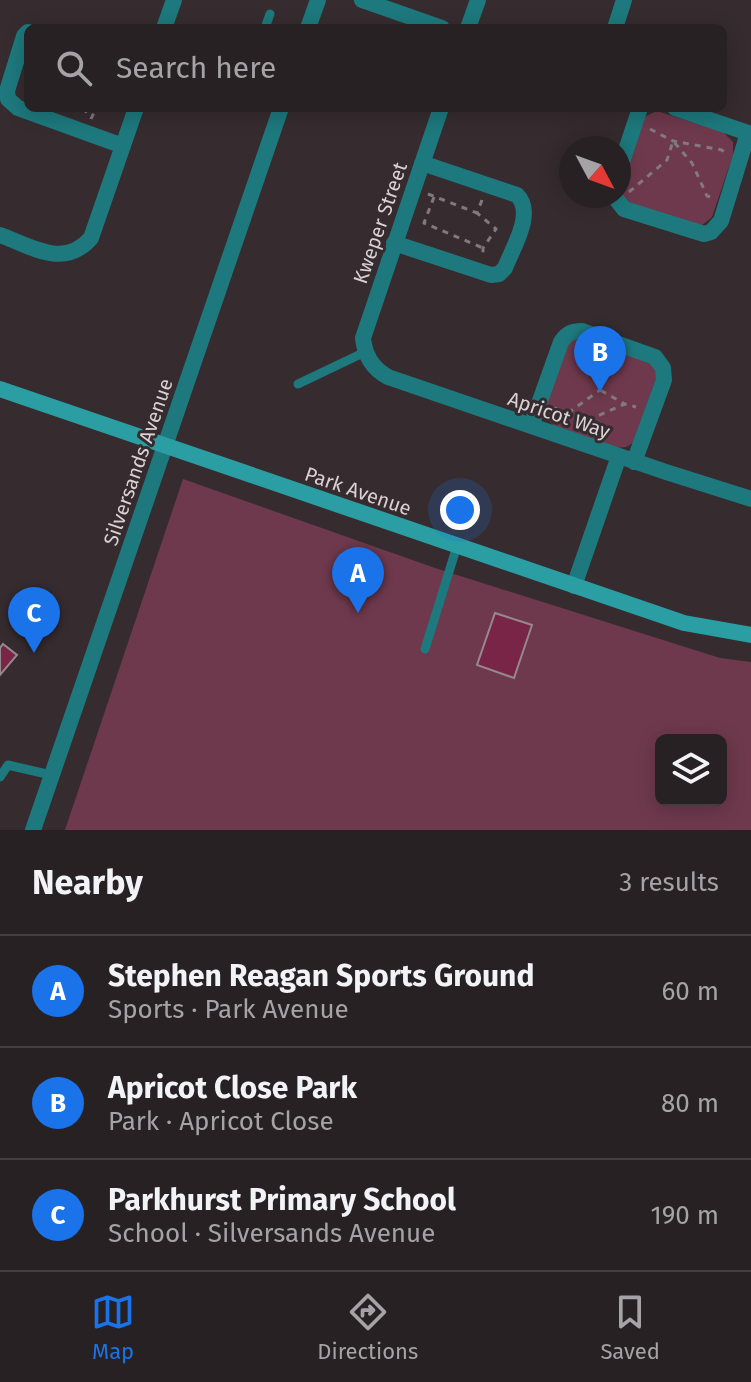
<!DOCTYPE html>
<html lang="en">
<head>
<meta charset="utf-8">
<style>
	:root { --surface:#282123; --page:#30292b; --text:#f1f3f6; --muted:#a5a3a6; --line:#443e41; --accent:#1a73e8 }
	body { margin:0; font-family:"Fira Sans",sans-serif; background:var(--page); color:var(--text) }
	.controls { position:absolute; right:24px; bottom:24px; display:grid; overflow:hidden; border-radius:12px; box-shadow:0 4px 20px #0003 }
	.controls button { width:72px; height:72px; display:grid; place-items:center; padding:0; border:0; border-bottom:2px solid var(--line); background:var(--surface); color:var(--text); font:40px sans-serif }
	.compass { position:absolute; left:559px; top:136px; width:72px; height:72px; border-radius:50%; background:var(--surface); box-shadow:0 4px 20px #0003; rotate:131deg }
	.you { position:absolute; left:460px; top:510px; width:28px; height:28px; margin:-20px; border:6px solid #fff; border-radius:50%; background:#1a73e8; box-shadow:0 0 0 12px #1a73e833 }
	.badge { display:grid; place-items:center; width:52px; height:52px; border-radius:50%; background:var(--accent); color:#fff; font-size:26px; font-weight:700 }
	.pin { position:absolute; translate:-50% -66px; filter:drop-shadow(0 2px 4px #0008) }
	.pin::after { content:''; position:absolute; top:42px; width:28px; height:24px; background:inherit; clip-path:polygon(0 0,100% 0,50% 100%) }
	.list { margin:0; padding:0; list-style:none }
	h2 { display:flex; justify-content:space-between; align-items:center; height:104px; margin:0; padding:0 32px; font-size:34px }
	h2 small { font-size:26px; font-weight:400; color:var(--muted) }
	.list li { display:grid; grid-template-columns:52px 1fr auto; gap:24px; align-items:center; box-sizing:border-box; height:112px; padding:0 32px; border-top:2px solid var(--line) }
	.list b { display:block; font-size:30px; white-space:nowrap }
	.list p { margin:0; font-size:26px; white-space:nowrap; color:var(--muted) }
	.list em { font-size:26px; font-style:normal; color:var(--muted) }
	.icon { flex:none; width:44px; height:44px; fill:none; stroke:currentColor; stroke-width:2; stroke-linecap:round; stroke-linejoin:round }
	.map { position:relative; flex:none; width:751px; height:830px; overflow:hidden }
	.search { position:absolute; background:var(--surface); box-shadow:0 4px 20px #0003; left:24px; right:24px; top:24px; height:88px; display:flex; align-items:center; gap:20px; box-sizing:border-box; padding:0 28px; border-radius:12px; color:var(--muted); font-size:30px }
	.sheet { height:440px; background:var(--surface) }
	nav { display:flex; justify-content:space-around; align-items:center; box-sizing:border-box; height:112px; border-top:2px solid var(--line); background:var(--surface); font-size:22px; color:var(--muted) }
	nav a { display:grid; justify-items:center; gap:4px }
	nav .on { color:var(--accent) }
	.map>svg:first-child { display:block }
	.green { fill:#6e394c; fill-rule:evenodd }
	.building { fill:#792548; stroke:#95898c; stroke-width:2 }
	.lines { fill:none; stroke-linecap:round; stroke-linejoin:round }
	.path { stroke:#82797c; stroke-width:3; stroke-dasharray:6 6; stroke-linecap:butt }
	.lane { stroke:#1d797d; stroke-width:9 }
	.street { stroke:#1d797d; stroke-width:16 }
	.secondary { stroke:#2a9ea3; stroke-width:16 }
	.labels { text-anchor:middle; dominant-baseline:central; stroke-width:6; stroke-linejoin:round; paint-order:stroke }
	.street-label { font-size:20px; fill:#d9d2d4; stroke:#362c2f }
</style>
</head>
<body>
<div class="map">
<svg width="751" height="830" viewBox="0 0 751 830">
	<rect width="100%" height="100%" fill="#362c2f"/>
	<path class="green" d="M 657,111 L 723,132 L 733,142 L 733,155 L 712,217 L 701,226 L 630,204 L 620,191 L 643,121 L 646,116 Z
		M 577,337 L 647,360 L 656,369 L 656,379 L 633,443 L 626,447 L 617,448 L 555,427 L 546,418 L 544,409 L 565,346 Z
		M 183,479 L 435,568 L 720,658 L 751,662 L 751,830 L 65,830 ZM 661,740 L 721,740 L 721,800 L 661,800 Z"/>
	<path class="building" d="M 495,613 L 532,625 L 514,678 L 477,665 Z
		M 3,644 L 17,655 L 0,675 L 0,648 Z"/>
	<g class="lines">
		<path class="path" d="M 83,108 L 91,118
			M 91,119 L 96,108
			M 650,129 L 673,141 L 722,150 L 725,153
			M 629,192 L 667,160 L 673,141 L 692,163 L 707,196 L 711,197
			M 428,194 L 477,213
			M 434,197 L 424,223 L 483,248
			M 482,200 L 477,213 L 496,229 L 483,248 L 483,255
			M 607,356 L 601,373 L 600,390 L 625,404
			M 554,408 L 588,420 L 625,404 L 636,407
			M 568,413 L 600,390"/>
		<path class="lane" d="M 265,28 L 270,14
			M 298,384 L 365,352
			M 425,649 L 457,546
			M 0,777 L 8,765 L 51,775"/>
		<path class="street" d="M 362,0 L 442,28
			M 164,28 L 174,0
			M 308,28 L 318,0
			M 468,28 L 478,0
			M 615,28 L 624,0
			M 28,32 L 24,36 L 7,91 L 8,99 L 18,108 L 123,146
			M 441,108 L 363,338 C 365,356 372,368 388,377 L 666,472 L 751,499
			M 675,108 L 751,134
			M 619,171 L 640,108
			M 614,196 L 624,209 L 704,234 L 711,232 L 721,221 L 748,133
			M 0,235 C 33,247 64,269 91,238 L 136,108
			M 394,243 L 491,275 L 499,274 L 505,268 C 513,247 535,213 517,195 L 422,163
			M 531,426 L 561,342 C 567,333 572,331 582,331 L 655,357 L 663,368 L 664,380 L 634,462
			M 574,586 L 619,456
			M 33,830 L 281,108"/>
		<path class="secondary" d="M 0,389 L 684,623 L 751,635"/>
	</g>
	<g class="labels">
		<g class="street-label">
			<text transform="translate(380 223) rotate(-71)">Kweper Street</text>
			<text transform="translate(559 415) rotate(19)">Apricot Way</text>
			<text transform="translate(138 462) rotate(-71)">Silversands Avenue</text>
			<text transform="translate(358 491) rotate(19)">Park Avenue</text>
		</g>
	</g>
</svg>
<div class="controls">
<button><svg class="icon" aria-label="layers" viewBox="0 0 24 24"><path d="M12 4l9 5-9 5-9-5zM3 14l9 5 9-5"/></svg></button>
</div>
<svg class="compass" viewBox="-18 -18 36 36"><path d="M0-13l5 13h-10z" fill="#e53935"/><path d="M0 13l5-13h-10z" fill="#a5a3a6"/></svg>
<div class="you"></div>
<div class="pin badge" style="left:358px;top:613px">A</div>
<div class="pin badge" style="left:600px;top:392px">B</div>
<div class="pin badge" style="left:34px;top:653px">C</div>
<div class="search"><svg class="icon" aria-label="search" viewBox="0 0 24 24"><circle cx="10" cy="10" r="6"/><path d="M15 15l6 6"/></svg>Search here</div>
</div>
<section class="sheet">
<h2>Nearby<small>3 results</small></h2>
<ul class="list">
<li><span class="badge">A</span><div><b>Stephen Reagan Sports Ground</b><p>Sports · Park Avenue</p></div><em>60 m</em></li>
<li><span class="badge">B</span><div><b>Apricot Close Park</b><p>Park · Apricot Close</p></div><em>80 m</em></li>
<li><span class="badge">C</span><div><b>Parkhurst Primary School</b><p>School · Silversands Avenue</p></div><em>190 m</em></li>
</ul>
</section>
<nav>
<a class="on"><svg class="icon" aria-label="map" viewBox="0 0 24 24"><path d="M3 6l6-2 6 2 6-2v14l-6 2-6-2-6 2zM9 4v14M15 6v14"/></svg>Map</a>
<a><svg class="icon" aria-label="directions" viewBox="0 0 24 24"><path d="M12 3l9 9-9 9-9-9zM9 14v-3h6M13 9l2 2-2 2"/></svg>Directions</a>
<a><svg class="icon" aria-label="saved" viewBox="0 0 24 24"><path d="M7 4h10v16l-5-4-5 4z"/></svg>Saved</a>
</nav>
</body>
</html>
